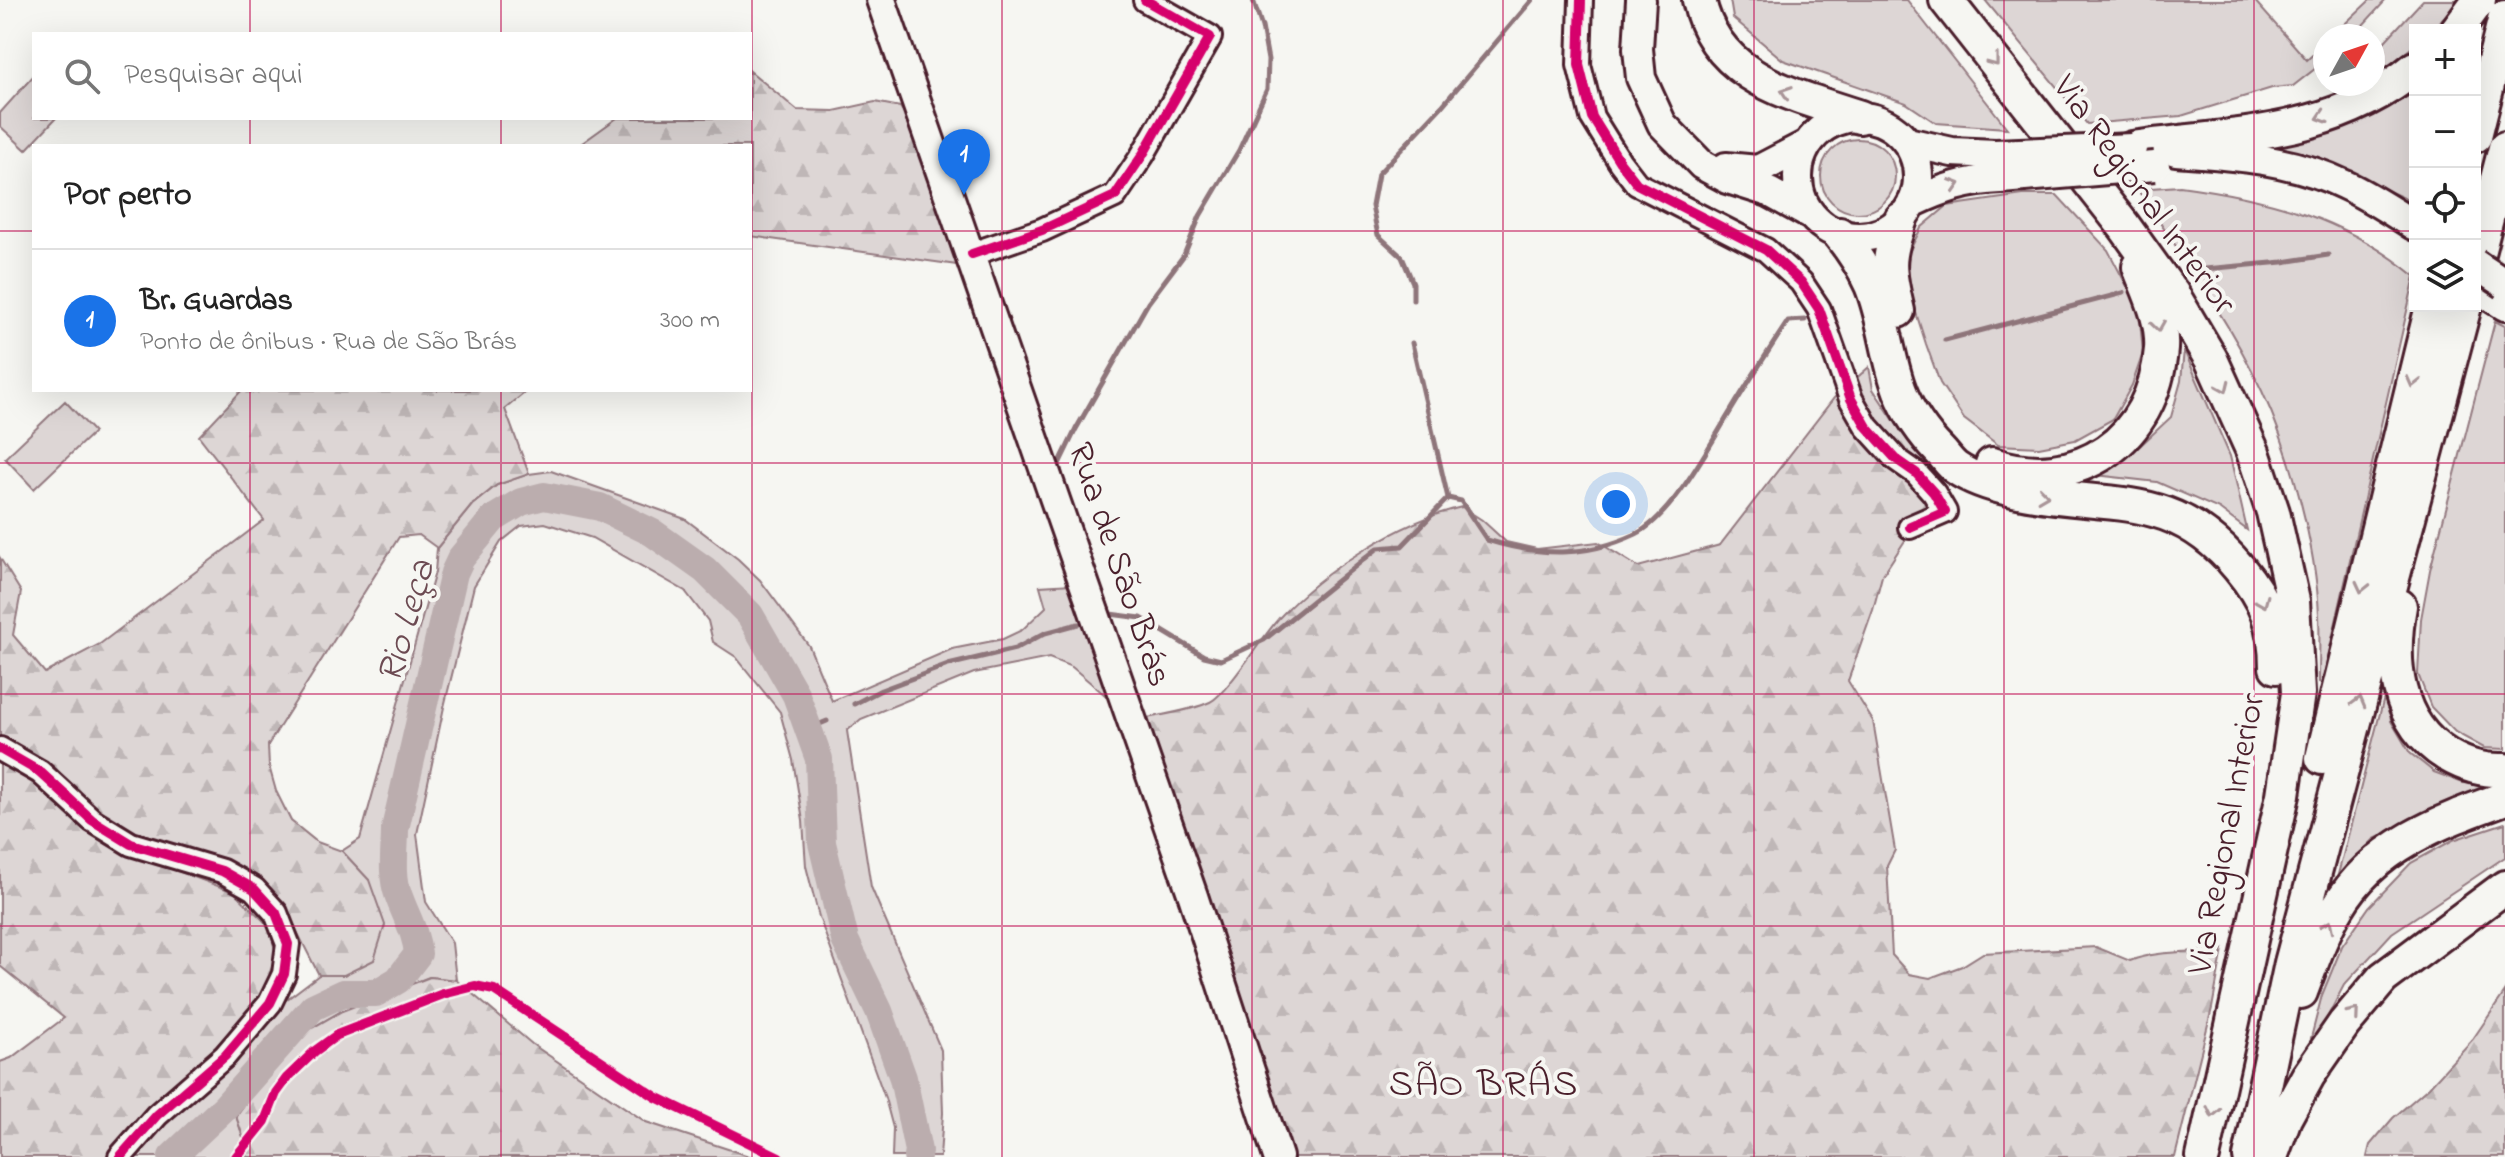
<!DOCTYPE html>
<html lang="pt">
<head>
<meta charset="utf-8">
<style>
	:root { --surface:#fff; --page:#f2f2f2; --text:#222; --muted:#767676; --line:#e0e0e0; --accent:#1a73e8 }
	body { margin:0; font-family:"Indie Flower",sans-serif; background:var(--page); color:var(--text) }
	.controls { position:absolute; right:24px; top:24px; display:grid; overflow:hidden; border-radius:0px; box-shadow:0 8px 32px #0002 }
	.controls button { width:72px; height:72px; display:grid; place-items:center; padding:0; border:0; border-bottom:2px solid var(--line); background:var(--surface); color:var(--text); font:40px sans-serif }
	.compass { position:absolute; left:2313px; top:24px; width:72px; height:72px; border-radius:50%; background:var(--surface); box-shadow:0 8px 32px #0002; rotate:50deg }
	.you { position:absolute; left:1616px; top:504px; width:28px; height:28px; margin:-20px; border:6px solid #fff; border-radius:50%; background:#1a73e8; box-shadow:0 0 0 12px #1a73e833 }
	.badge { display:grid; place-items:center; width:52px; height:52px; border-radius:50%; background:var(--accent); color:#fff; font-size:26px; font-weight:700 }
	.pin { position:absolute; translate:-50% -66px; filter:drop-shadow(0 2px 4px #0008) }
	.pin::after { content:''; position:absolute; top:42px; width:28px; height:24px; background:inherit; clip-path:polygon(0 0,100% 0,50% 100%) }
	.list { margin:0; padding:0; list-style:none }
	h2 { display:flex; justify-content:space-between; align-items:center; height:104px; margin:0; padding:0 32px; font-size:34px }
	h2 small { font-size:26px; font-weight:400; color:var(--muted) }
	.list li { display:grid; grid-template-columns:52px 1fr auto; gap:24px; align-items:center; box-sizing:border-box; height:144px; padding:0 32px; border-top:2px solid var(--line) }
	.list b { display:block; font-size:30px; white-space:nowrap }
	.list p { margin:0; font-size:26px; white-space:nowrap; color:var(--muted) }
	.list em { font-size:26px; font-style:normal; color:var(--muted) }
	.icon { flex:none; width:44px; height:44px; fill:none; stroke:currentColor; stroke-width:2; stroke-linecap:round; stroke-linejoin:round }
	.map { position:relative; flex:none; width:2505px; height:1157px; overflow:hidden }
	.search { position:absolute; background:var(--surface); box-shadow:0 8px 32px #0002; left:32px; top:32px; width:720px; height:88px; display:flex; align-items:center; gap:20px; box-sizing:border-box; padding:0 28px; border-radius:0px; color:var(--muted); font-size:30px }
	.panel { position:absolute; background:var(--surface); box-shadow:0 8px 32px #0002; left:32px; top:144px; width:720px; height:248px; border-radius:0px }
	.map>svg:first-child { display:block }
	.green { fill:#ddd6d5; stroke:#947a80; stroke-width:2 }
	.forest { fill:url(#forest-firs); stroke:#947a80; stroke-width:2 }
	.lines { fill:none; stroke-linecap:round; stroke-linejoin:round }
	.stream { stroke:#8e747a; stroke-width:5 }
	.river { stroke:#bbadae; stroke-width:28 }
	.minor-casing { stroke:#4a1f2b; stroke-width:28 }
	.major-casing { stroke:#4a1f2b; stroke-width:34 }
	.highway-casing { stroke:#4a1f2b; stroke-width:38 }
	.minor { stroke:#f6f6f2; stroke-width:22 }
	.major { stroke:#f6f6f2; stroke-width:28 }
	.highway { stroke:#f6f6f2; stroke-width:32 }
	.major-bridge-casing { stroke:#4a1f2b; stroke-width:34; stroke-linecap:butt }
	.major-bridge { stroke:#f6f6f2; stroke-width:28 }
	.cycleway-casing { stroke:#f6f6f2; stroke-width:15 }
	.cycleway { stroke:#d6006c; stroke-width:10 }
	.oneway { stroke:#a99598 }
	.grid { fill:none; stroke:#c2185b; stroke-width:2; stroke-opacity:0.55 }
	.labels { text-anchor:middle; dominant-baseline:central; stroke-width:8; stroke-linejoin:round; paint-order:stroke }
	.street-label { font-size:36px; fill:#4a1f2b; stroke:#f6f6f2 }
	.water-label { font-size:38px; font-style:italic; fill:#6c4a52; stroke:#f6f6f2 }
	.neighbourhood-label { font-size:38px; letter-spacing:2px; fill:#4a1f2b; stroke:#f6f6f2 }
</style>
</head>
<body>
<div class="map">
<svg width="2505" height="1157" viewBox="0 0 2505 1157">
	<defs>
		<pattern id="forest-firs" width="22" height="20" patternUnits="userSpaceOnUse" patternTransform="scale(2)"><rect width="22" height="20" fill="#ddd6d5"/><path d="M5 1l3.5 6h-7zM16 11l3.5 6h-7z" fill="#bfb7b7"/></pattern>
	</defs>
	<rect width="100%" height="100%" fill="#f6f6f2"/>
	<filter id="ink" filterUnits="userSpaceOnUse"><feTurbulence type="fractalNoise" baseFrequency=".0125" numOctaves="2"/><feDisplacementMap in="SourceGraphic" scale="16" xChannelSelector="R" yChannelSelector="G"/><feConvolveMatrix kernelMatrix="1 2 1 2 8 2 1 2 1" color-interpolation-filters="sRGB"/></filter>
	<g filter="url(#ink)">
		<path class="green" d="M 1730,0 L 1907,0 L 2007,128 L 1936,123 L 1906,103 L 1783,60 L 1733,18 Z
			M 1985,0 L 2254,0 L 2307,60 L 2325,43 L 2325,61 L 2293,86 L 2272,88 L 2181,116 L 2087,124 Z
			M 2370,0 L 2386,0 L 2353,36 L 2332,36 Z
			M 2423,0 L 2457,0 L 2448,13 L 2431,30 L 2415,30 L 2415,45 L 2373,78 L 2373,54 Z
			M 34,75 L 34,118 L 56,118 L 26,150 L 0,126 L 0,113 Z
			M 2415,93 L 2415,203 L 2314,157 L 2253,147 L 2360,120 Z
			M1821 176a37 37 0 1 1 74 0a37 37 0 1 1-74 0Z
			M 2180,186 C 2269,198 2345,218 2415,276 L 2322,683 L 2319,682 C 2319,659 2320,637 2319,615 C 2316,546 2291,453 2262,391 C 2229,320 2181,254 2137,189 Z
			M 2023,195 L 2057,195 L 2108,250 L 2139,309 L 2143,353 L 2132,385 L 2113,419 L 2075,440 L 2039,447 L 1998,445 L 1964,419 L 1940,383 L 1926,344 L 1911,297 L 1907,256 L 1921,228 L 1947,206 Z
			M 2495,321 L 2505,326 L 2505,749 L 2484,748 L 2455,732 L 2431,707 L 2418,674 L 2421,619 L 2430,570 Z
			M 2184,350 L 2230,456 L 2247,530 L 2219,509 L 2157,482 L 2096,475 L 2126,459 L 2171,417 L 2181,381 Z
			M 65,401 L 94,432 L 34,489 L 5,458 Z
			M 551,471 L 685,519 L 738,559 L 760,580 L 809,646 L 832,701 L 952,649 L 1003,639 L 1022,630 L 1046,607 L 1040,586 L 1072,584 L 1112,701 L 1072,667 L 1049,658 L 974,673 L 861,719 L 847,731 L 871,887 L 941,1050 L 943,1113 L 940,1157 L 892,1157 L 893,1128 L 885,1098 L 819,917 L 806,866 L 803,821 L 793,760 L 780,712 L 736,657 L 713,642 L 708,621 L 685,591 L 592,538 L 545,523 L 521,526 L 501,542 L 474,586 L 444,707 L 417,834 L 426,902 L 452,943 L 456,980 L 429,977 L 342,1011 L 293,1039 L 236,1116 L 248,1152 L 246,1157 L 136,1157 L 166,1121 L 278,1006 L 319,975 L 344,975 L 369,880 L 342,851 L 360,839 L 435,572 L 437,548 L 472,505 L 497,485 L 529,474 Z
			M 2385,694 L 2389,695 L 2391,721 L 2410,753 L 2434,772 L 2463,783 L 2497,784 L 2374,839 L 2353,861 L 2341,887 L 2335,886 Z
			M 2505,823 L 2505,857 L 2392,933 L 2344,985 L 2316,1039 L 2311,1038 L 2322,995 L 2342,946 L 2369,907 L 2411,863 L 2453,840 Z"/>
		<path class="forest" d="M 750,71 L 797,110 L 834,111 L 875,102 L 900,107 L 917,132 L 964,266 L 750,236 L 750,146 L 578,146 L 617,118 L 750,118 Z
			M 1869,367 L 1873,389 L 1903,434 L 1940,478 L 1937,497 L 1919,519 L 1882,576 L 1873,610 L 1848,681 L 1873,721 L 1895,850 L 1887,866 L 1892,955 L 1909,974 L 1930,978 L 1962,966 L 1983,953 L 2096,947 L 2130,961 C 2155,950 2194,953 2223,949 L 2212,1008 L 2175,1157 L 1289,1157 L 1138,720 C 1159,715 1191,711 1210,702 C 1226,695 1264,634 1280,617 C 1322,571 1401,521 1462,507 L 1482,520 L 1506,542 L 1537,549 L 1598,542 L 1638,567 L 1720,545 L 1834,398 Z
			M 242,390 L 528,390 L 505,409 L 529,474 L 497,485 L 472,505 L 437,548 L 419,535 L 399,537 L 268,745 L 269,766 L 276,791 L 291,821 L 317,842 L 342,851 L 369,880 L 385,925 L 374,960 L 344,975 L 319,975 L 284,906 L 232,866 L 145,839 L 96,812 L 0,740 L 0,558 L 21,592 L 13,635 L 45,673 L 100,644 L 264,520 L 199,436 Z
			M 0,760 L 41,787 L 108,845 L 234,892 L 269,926 L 276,954 L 263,997 L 187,1077 L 139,1117 L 107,1157 L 0,1157 L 0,1062 L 11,1058 L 64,1018 L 0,966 Z
			M 430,977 L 456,980 L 532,1044 L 646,1122 L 752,1157 L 246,1157 L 248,1151 L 236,1116 L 293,1039 L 342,1011 Z
			M 2505,992 L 2505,1157 L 2367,1157 L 2370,1145 L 2393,1118 L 2429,1087 L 2473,1039 Z"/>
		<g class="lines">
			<path class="stream" d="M 2205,269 L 2283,262 L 2328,255
				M 1413,300 L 1413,283 L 1402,257 L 1378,235 L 1372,206 L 1378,174 L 1442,106 L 1532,0
				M 1945,340 L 2123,293
				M 1063,482 L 1059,464 L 1076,429 L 1148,303 L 1184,255 L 1200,216 L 1239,150 L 1267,89 L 1268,60 L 1262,27 L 1253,0
				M 1448,498 L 1461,501 L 1487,540 C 1539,556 1585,558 1636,534 C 1673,516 1710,444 1732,409 C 1750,379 1769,350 1788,321 L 1805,320
				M 1104,598 L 1110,614 L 1141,618 L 1204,656 L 1221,660 L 1264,640 L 1378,548 L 1402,546 L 1448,498 L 1412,343
				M 854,704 L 881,690 L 948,665 L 1015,649 L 1045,633 L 1078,624
				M 808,729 L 827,721"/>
			<path class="river" d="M 172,1157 L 225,1107 L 313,1007 L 343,993 L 376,993 L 398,980 L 418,954 C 416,931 405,915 398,894 C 391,874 395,850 395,829 L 454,573 L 461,558 L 493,519 L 521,502 L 544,496 L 600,507 L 653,533 L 705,570 L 750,615 L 796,695 L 819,759 L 822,843 L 845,940 L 879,1011 L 903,1078 L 918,1151 L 917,1157"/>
			<defs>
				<path id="minor" d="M 1581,0 L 1579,65 L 1592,117 L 1620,162 L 1637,184 L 1766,250 L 1801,282 L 1819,309 L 1851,399 L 1867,427 L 1896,459 L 1916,473 L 1934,493 L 1945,512 L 1910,527
					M 972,254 L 1042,230 L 1115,196 L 1142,156 L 1210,37 L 1145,0
					M 0,749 L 40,772 L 92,820 L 131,844 L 222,871 L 254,889 L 276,913 L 288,944 L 284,974 L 270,1003 L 225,1056 L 157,1115 L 120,1157"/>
				<path id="major" d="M 881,0 L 1193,896 L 1278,1157
					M 1641,0 L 1638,49 L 1641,78 L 1662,124 L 1702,165 L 1728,179 L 1769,192 L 1811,215
					M1798 177a60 60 0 1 1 120 0a60 60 0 1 1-120 0Z
					M 1907,142 L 1952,152 L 1995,154
					M 2176,151 C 2232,155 2293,159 2345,185 C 2369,196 2393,212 2415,226
					M 1726,167 L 1758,170 L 1806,145
					M 1912,203 C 1942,189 1967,180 2001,179
					M 2475,287 L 2505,306"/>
				<path id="highway" d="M 1699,0 C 1716,80 1793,94 1860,117
					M 1946,0 L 2124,226 L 2172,293 L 2211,359 L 2253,452 L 2273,512 L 2293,601 L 2298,693 L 2283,795 L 2203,1157
					M 2457,30 L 2479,0
					M 2475,136 L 2505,17
					M 2132,148 C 2234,133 2331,137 2415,68
					M 1839,234 C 1852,250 1863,267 1871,285 C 1885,319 1887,357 1900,391 C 1908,412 1924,435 1940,451 C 1945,456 1950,464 1956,468 C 1972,479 1995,486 2013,490 C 2105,511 2170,485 2239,568 C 2265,599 2276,626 2276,667
					M 2475,265 L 2505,148
					M 1898,311 C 1888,270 1886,259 1901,219
					M 1992,464 C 2079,493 2154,439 2161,349 C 2163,320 2149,293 2139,267
					M 2400,606 C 2390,661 2395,723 2447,755 C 2466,766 2483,771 2505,770
					M 2322,758 L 2432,306
					M 2301,992 C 2312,963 2322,933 2338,907 C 2374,845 2442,821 2505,798
					M 2250,1157 L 2291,963 L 2465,306
					M 2271,1157 L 2285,1118 L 2308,1076 L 2344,1024 L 2383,978 L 2505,887"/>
			</defs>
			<use href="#minor" class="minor-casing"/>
			<use href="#major" class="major-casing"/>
			<use href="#highway" class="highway-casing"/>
			<use href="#minor" class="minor"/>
			<use href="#major" class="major"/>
			<use href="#highway" class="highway"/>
			<defs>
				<path id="major-bridge" d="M 1995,154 L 2132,148
					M 2001,179 L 2155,166
					M 2475,264 L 2505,284"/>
			</defs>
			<use href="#major-bridge" class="major-bridge-casing"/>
			<use href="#major-bridge" class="major-bridge"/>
			<defs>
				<path id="cycleway" d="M 1581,0 L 1579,65 L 1592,117 L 1620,162 L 1637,184 L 1766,250 L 1801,282 L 1819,309 L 1851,399 L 1867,427 L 1896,459 L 1916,473 L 1934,493 L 1945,512 L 1910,527
					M 972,254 L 1042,230 L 1115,196 L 1142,156 L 1210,37 L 1145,0
					M 0,749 L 40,772 L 92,820 L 131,844 L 222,871 L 254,889 L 276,913 L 288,944 L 284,974 L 270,1003 L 225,1056 L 157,1115 L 120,1157
					M 236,1157 L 265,1121 L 276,1093 L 287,1078 L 315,1051 L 337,1035 L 443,994 L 475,986 L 494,990 L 656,1097 L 779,1157"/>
			</defs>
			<use href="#cycleway" class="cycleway-casing"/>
			<use href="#cycleway" class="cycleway"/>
		</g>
		<defs><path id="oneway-chevron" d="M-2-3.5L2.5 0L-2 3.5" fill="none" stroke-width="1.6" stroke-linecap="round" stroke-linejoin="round" transform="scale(2)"/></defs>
		<g class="oneway">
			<use href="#oneway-chevron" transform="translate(1994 61) rotate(52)"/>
			<use href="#oneway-chevron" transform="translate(1786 92) rotate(-161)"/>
			<use href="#oneway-chevron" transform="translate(2322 117) rotate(162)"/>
			<use href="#oneway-chevron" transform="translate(1955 185) rotate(-17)"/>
			<use href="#oneway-chevron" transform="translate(2158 326) rotate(82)"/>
			<use href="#oneway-chevron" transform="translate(2413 382) rotate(104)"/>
			<use href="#oneway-chevron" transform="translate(2224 387) rotate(66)"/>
			<use href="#oneway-chevron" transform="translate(2043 495) rotate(7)"/>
			<use href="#oneway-chevron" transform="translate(2362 587) rotate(103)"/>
			<use href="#oneway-chevron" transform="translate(2263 602) rotate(67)"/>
			<use href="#oneway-chevron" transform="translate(2359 702) rotate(-75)"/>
			<use href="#oneway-chevron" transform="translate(2328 926) rotate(-64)"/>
			<use href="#oneway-chevron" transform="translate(2354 1013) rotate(-50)"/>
			<use href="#oneway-chevron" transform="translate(2213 1112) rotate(102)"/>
		</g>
	</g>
	<path class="grid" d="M 250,0 L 250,34M 501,0 L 501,34M 752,0 L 752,1157M 1002,0 L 1002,1157M 1252,0 L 1252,1157M 1503,0 L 1503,1157M 1754,0 L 1754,1157M 2004,0 L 2004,1157M 2254,0 L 2254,1157M 250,118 L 250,146M 501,118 L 501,146M 0,231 L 34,231M 750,231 L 2415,231M 2475,231 L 2505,231M 250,390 L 250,1157M 501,390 L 501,1157M 0,463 L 2505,463M 0,694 L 2505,694M 0,926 L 2505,926"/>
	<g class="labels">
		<g class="street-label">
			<text transform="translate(2143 196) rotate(54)">Via Regional Interior</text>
			<text transform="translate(1118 565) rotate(71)">Rua de São Brás</text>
			<text transform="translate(2228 834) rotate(-79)">Via Regional Interior</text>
		</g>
		<g class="water-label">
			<text transform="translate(408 622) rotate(-74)">Rio Leça</text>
		</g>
		<g class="neighbourhood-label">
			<text x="1484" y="1086">SÃO BRÁS</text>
		</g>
	</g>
</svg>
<div class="controls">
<button>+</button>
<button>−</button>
<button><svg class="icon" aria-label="locate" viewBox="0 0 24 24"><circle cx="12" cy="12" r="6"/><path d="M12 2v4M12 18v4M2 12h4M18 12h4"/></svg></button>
<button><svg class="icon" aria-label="layers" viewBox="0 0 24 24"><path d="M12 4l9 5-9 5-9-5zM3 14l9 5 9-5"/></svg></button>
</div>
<svg class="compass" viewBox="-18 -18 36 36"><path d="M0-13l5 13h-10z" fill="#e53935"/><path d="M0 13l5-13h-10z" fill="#767676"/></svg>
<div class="you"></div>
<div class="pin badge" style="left:964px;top:195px">1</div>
<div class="search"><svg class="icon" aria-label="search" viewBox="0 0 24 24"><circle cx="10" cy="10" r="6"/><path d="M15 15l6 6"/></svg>Pesquisar aqui</div>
<section class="panel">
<h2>Por perto<small></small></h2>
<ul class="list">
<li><span class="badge">1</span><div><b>Br. Guardas</b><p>Ponto de ônibus · Rua de São Brás</p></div><em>300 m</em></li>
</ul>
</section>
</div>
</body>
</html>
